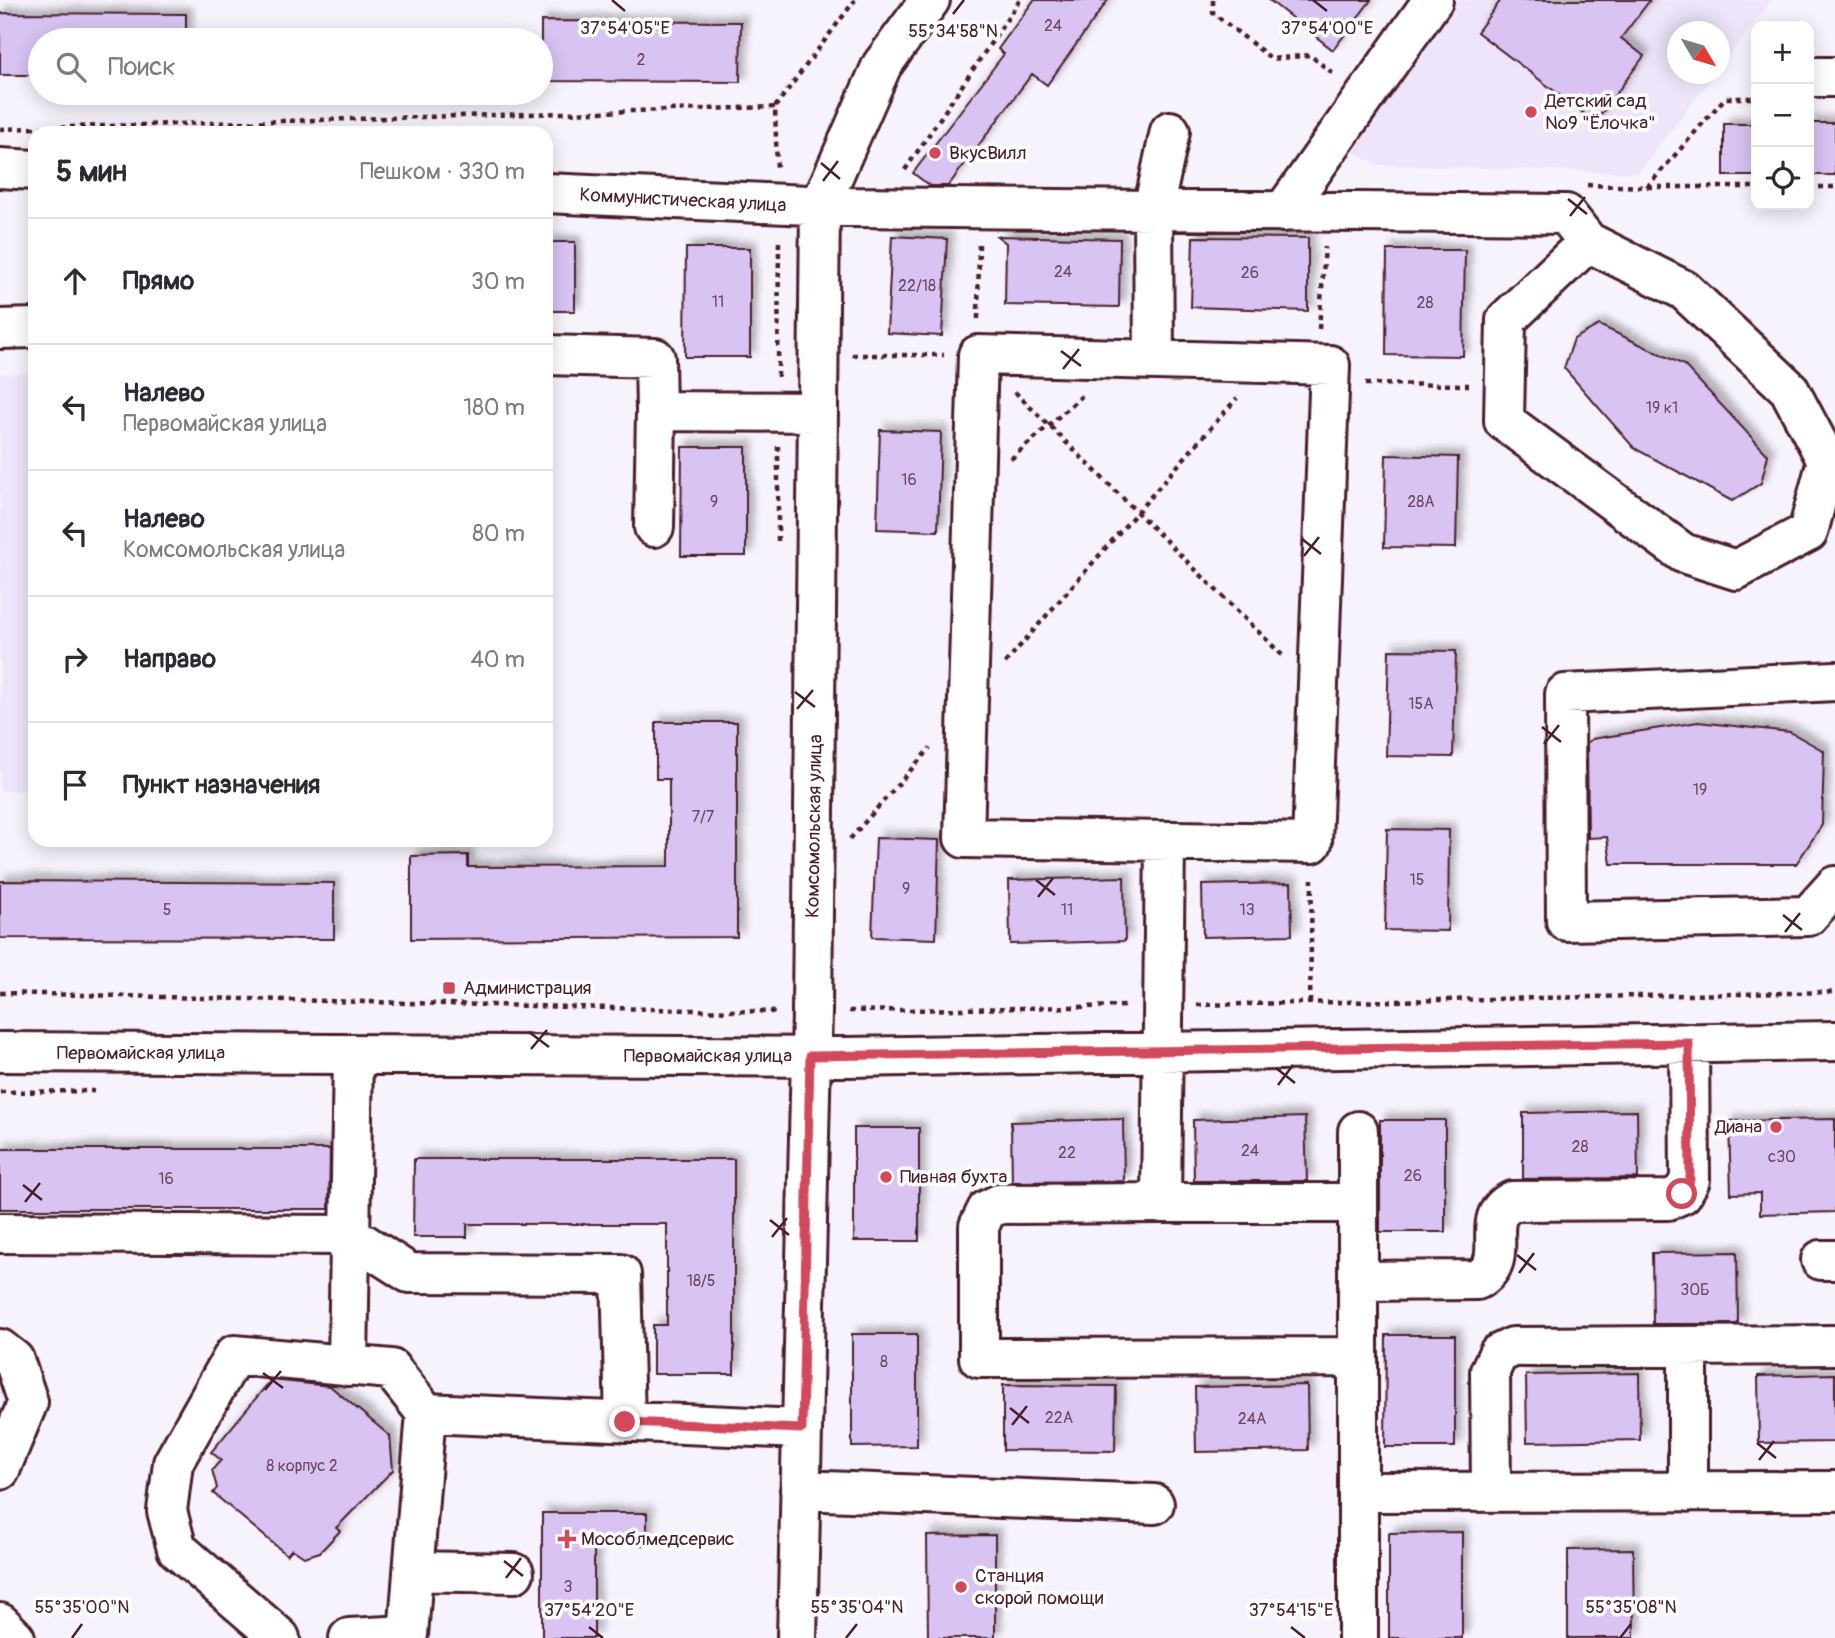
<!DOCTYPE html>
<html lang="ru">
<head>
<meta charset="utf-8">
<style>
	:root { --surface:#fff; --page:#f2f2f3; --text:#2b2b33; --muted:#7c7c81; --line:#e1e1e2 }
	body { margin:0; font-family:Pangolin,sans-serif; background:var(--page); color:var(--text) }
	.controls { position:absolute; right:21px; top:21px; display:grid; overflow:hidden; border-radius:14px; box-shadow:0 4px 18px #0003 }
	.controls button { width:63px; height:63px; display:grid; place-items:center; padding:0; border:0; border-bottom:2px solid var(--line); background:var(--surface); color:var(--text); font:35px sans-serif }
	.compass { position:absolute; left:1667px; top:21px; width:63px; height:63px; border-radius:50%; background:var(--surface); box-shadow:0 4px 18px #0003; rotate:128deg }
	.stop { position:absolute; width:21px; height:21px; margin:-16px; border:5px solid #d1495b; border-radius:50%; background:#fff }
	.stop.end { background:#d1495b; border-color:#fff; box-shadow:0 2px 7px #0008 }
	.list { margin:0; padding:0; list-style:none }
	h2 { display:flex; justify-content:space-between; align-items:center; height:91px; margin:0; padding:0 28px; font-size:30px }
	h2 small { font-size:23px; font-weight:400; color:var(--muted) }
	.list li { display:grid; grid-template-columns:46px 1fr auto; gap:21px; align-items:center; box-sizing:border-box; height:126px; padding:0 28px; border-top:2px solid var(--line) }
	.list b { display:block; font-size:26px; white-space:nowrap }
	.list p { margin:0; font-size:23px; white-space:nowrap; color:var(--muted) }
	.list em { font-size:23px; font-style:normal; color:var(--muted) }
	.icon { flex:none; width:38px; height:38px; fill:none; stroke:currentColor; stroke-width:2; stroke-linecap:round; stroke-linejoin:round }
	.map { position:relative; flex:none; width:1835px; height:1638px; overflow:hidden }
	.search { position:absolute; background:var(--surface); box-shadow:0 4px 18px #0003; left:28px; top:28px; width:525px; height:77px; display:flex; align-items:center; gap:18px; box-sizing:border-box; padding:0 24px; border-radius:38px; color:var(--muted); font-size:26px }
	.panel { position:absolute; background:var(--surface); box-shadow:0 4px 18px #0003; left:28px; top:126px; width:525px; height:721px; border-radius:21px }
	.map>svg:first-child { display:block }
	.built { fill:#eee5fa }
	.building { fill:#d8c3f3; stroke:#4a1f2b; stroke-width:2; filter:url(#shadow) }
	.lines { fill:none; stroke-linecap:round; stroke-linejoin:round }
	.minor-casing { stroke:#4a1f2b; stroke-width:44 }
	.path { stroke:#4a1f2b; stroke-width:4.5; stroke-dasharray:5 5; stroke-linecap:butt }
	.minor { stroke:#fff; stroke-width:38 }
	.route { stroke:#d1495b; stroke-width:9 }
	.ticks { fill:none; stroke:#4a1f2b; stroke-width:2.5 }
	.poi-dot { fill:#d1495b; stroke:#fff; stroke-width:2.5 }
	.labels { text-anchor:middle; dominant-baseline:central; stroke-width:7; stroke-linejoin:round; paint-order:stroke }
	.number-label { font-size:16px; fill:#6e485d }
	.poi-label { font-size:19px; fill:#4a1f2b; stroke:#fff; text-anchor:start }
	.street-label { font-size:19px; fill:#4a1f2b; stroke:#fff }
	.ticks-label { font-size:18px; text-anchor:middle; fill:#4a1f2b; stroke:#fff; stroke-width:7; stroke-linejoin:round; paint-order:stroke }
</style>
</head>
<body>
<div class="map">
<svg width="1835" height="1638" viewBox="0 0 1835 1638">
	<defs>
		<filter id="shadow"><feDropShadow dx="6" dy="-6" stdDeviation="3.5" flood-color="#0004"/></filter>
	</defs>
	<rect width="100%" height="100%" fill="#f7f3fd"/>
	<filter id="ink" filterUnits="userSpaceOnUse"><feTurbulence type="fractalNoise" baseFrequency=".0143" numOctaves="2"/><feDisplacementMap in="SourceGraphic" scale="14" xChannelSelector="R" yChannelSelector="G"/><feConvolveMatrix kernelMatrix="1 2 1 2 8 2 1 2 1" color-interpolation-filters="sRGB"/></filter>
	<g filter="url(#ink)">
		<path class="built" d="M 1458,0 L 1772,0 L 1720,67 L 1720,32 L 1678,32 L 1678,74 L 1715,74 L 1638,173 L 1378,165 L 1349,150 Z
			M 35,373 L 35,791 L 0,791 L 0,374 Z"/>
		<path class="building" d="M 1034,0 L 1108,0 L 1047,85 L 1032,74 L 948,186 L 930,186 L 913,173 L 1004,54 L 998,49 Z
			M 1269,0 L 1371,0 L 1333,50 Z
			M 1501,0 L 1650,0 L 1621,38 L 1644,56 L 1595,122 L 1477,32 Z
			M 0,13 L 186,14 L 186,40 L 40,40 L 40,75 L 0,75 Z
			M 541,21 L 741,22 L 740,82 L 541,81 Z
			M 1809,123 L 1835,123 L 1835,175 L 1809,175 Z
			M 1724,124 L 1756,124 L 1756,176 L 1724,176 Z
			M 892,236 L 947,239 L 942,336 L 887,333 Z
			M 997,236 L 1120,239 L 1119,307 L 1005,305 L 1006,243 Z
			M 1193,237 L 1308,238 L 1308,311 L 1191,307 Z
			M 546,242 L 575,242 L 575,311 L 546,311 Z
			M 686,248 L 750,248 L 750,357 L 685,357 Z
			M 1387,250 L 1465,250 L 1463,356 L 1386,355 Z
			M 1599,325 L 1684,365 L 1768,455 L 1761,483 L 1732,501 L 1634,448 L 1564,368 L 1574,339 Z
			M 880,430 L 941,432 L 938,531 L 877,529 Z
			M 682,447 L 746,447 L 746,556 L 681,556 Z
			M 1386,455 L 1458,457 L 1456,548 L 1384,547 Z
			M 1389,650 L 1456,651 L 1453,757 L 1386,756 Z
			M 656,722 L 737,722 L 737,937 L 411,939 L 411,856 L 468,855 L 468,867 L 669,866 L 669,779 L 656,779 Z
			M 1698,722 L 1790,732 L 1824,751 L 1822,825 L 1796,864 L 1611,864 L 1607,837 L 1588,838 L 1587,743 L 1592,739 Z
			M 1387,829 L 1449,830 L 1448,931 L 1385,930 Z
			M 876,838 L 939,840 L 936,939 L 872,937 Z
			M 1124,877 L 1125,941 L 1010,944 L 1009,880 Z
			M 0,881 L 334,883 L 334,939 L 0,938 Z
			M 1291,883 L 1292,935 L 1203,937 L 1202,885 Z
			M 1637,1111 L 1638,1178 L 1523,1179 L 1523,1113 Z
			M 1305,1117 L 1307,1181 L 1194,1181 L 1193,1120 Z
			M 1123,1119 L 1124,1181 L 1012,1182 L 1011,1122 Z
			M 1835,1119 L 1835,1212 L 1760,1214 L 1760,1193 L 1731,1194 L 1729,1121 Z
			M 1380,1120 L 1445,1120 L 1445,1232 L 1380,1232 Z
			M 854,1128 L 919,1128 L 919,1241 L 854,1241 Z
			M 0,1149 L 330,1149 L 329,1209 L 0,1209 Z
			M 414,1159 L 734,1159 L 734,1374 L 653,1374 L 653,1325 L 667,1325 L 667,1224 L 467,1224 L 467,1237 L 413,1237 Z
			M 1737,1252 L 1738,1324 L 1653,1324 L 1652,1253 Z
			M 852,1334 L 917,1334 L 917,1446 L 852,1447 Z
			M 1386,1335 L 1455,1335 L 1455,1447 L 1385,1447 Z
			M 1639,1373 L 1640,1440 L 1527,1442 L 1526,1375 Z
			M 1835,1374 L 1835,1442 L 1759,1443 L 1758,1376 Z
			M 271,1380 L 330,1386 L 390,1436 L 393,1470 L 336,1528 L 340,1531 L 320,1552 L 304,1557 L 292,1549 L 287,1555 L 213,1493 L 217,1488 L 212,1470 L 221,1460 L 211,1452 Z
			M 1003,1385 L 1116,1386 L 1115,1451 L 1003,1450 Z
			M 1307,1385 L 1308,1450 L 1196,1452 L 1195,1387 Z
			M 542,1513 L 647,1513 L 647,1545 L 594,1545 L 594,1638 L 542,1638 Z
			M 1462,1532 L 1462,1638 L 1389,1638 L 1389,1533 Z
			M 995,1535 L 995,1638 L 928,1638 L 927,1536 Z
			M 1633,1549 L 1634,1638 L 1568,1638 L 1568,1550 Z"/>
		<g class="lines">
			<defs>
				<path id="minor" d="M 1809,77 L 1835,77
					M 0,168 L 35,170
					M 546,193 L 851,207 L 1566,214 L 1588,242
					M 1283,212 L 1433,0
					M 1588,242 L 1684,290 L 1789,389 L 1827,461 L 1808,532 L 1736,570 L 1683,553 L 1504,421 L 1506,320 Z
					M 0,329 L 35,328
					M 546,355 L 655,358 L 656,411 L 818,412
					M 978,355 L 1330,365 L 1312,843 L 964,838 Z
					M 1154,360 L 1153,210 L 1170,131
					M 654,527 L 656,411
					M 1835,681 L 1565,694 L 1566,921 L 1808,916 L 1835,886
					M 1165,841 L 1161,1203 L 999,1204 L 987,1210 L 979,1226 L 979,1358 L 1358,1357 L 1358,1131
					M 0,1052 L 848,1057 L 1835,1041
					M 1161,1203 L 1358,1203
					M 0,1233 L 350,1235 L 409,1273 L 621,1274 L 625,1422
					M 1821,1260 L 1835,1260
					M 1358,1281 L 1477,1280 C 1515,1259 1476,1220 1512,1201 L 1668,1200 L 1682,1194 L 1690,1180 L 1689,1043
					M 1688,1346 L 1688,1492
					M 0,1349 L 14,1360 L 28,1402 L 0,1470
					M 1358,1357 L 1358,1638
					M 348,1366 L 353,1054
					M 426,1413 L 802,1429
					M 800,1490 L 1154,1504
					M 1358,1492 L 1835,1491
					M 1491,1492 L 1490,1371 L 1498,1354 L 1513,1347 L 1835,1345
					M 413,1571 L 514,1573
					M 0,1623 L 15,1638
					M 280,1638 L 177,1549 L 167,1511 L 173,1463 L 234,1355 L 391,1369 L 426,1413 L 408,1635 L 349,1638
					M 797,1638 L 812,1012 L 820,206 L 882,65 L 930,0"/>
			</defs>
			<use href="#minor" class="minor-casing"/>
			<path class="path" d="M 1213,0 L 1213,13 L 1272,59 L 1310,55 L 1336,76
				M 775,107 L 855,0
				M 0,129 L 775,107 L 777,170
				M 905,170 L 1020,0
				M 1587,185 L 1647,187 L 1725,98 L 1756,98
				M 1648,187 L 1756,187
				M 1809,187 L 1835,187
				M 978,319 L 979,244
				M 1319,329 L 1325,247
				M 852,355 L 944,355
				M 778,377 L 779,238
				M 1365,384 L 1469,385
				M 1015,392 L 1283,656
				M 1011,459 L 1083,395
				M 778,541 L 778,445
				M 1005,663 L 1237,398
				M 850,839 L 930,748
				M 0,993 L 776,1012
				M 1310,1003 L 1312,879
				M 1197,1005 L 1835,992
				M 849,1011 L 1129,1006
				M 0,1092 L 94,1091"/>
			<use href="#minor" class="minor"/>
		</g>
	</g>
	<g class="lines" filter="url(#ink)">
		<path class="route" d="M 625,1422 L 802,1429 L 810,1056 L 1689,1043 L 1690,1180 L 1682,1194"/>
	</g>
	<path class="ticks" d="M 612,0 L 625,11M 1313,0 L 1327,11M 953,14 L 964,0M 821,163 L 840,179M 823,181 L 838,161M 1568,199 L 1587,214M 1570,216 L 1585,197M 1061,351 L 1081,366M 1063,369 L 1079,349M 1302,539 L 1321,554M 1304,556 L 1319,537M 795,692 L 815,707M 797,709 L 813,690M 1542,727 L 1561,742M 1544,744 L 1559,725M 1036,880 L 1055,895M 1038,897 L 1053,878M 1783,915 L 1802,930M 1785,932 L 1800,913M 529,1032 L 549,1047M 531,1049 L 547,1030M 1276,1068 L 1295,1083M 1278,1085 L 1293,1065M 23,1185 L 42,1200M 25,1202 L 40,1183M 770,1220 L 789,1235M 772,1237 L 787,1218M 1517,1255 L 1536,1270M 1519,1273 L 1534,1253M 263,1373 L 283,1388M 265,1390 L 281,1371M 1010,1408 L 1029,1423M 1012,1425 L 1027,1406M 1757,1443 L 1776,1458M 1759,1460 L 1774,1441M 504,1561 L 523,1576M 506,1578 L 521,1558M 589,1627 L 603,1638M 1291,1627 L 1305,1638M 72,1638 L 82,1624M 846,1638 L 857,1624M 1620,1638 L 1631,1624"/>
	<g class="poi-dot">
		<circle cx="1531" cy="112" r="7"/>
		<circle cx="935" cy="153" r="7"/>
		<rect x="442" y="981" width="14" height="14" rx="3.5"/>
		<circle cx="1776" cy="1127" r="7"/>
		<circle cx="886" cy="1177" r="7"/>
		<path d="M563.5 1528.5h7v7h7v7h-7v7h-7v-7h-7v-7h7z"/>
		<circle cx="961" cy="1587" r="7"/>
	</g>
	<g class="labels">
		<g class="number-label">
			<text x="1053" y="26">24</text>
			<text x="641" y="60">2</text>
			<text x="1063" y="272">24</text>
			<text x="1250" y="273">26</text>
			<text x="917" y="286">22/18</text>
			<text x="718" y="302">11</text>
			<text x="1425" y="303">28</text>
			<text x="1662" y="408">19 к1</text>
			<text x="909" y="480">16</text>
			<text x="714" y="502">9</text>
			<text x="1421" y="502">28А</text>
			<text x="1421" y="704">15А</text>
			<text x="1700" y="790">19</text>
			<text x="703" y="817">7/7</text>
			<text x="1417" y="880">15</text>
			<text x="906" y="889">9</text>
			<text x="167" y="910">5</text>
			<text x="1067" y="910">11</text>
			<text x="1247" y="910">13</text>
			<text x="1580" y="1147">28</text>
			<text x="1250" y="1151">24</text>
			<text x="1067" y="1153">22</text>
			<text x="1782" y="1157">с30</text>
			<text x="1413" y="1176">26</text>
			<text x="166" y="1179">16</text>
			<text x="701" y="1281">18/5</text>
			<text x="1695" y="1290">30Б</text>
			<text x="884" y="1362">8</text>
			<text x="1059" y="1418">22А</text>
			<text x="1252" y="1419">24А</text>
			<text x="302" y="1466">8 корпус 2</text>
			<text x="568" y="1587">3</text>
		</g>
		<g class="poi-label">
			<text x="1545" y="101">Детский сад<tspan x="1545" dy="22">№9 "Ёлочка"</tspan></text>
			<text x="949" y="153">ВкусВилл</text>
			<text x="463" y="988">Администрация</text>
			<text x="1762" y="1127" text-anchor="end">Диана</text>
			<text x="900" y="1177">Пивная бухта</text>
			<text x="581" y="1539">Мособлмедсервис</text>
			<text x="975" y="1576">Станция<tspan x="975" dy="22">скорой помощи</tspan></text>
		</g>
		<g class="street-label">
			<text transform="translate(683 200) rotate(3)">Коммунистическая улица</text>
			<text transform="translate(814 826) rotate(-89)">Комсомольская улица</text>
			<text x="141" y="1053">Первомайская улица</text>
			<text x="708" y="1056">Первомайская улица</text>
		</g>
	</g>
	<g class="ticks-label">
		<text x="625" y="34">37°54'05"E</text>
		<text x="1327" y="34">37°54'00"E</text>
		<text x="953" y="37">55°34'58"N</text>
		<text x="82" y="1613">55°35'00"N</text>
		<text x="857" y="1613">55°35'04"N</text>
		<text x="1631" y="1613">55°35'08"N</text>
		<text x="589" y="1616">37°54'20"E</text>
		<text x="1291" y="1616">37°54'15"E</text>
	</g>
</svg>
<div class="controls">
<button>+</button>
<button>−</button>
<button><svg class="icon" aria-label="locate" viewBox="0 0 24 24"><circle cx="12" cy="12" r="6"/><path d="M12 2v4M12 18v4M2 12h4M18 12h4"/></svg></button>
</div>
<svg class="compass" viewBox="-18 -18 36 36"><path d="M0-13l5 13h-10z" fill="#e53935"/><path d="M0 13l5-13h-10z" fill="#7c7c81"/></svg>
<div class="stop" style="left:1682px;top:1194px"></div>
<div class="stop end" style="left:625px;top:1422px"></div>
<div class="search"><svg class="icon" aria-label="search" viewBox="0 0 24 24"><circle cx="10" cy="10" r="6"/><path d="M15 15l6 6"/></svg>Поиск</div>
<section class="panel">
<h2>5 мин<small>Пешком · 330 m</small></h2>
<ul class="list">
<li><svg class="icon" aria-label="ahead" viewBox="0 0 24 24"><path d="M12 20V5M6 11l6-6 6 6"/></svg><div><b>Прямо</b></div><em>30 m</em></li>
<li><svg class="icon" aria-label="left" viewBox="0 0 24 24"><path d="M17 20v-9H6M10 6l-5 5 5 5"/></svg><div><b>Налево</b><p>Первомайская улица</p></div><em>180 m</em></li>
<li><svg class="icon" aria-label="left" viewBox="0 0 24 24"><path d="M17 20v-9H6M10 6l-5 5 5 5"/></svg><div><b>Налево</b><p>Комсомольская улица</p></div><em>80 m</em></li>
<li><svg class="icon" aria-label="right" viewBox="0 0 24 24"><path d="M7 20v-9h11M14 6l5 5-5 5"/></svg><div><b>Направо</b></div><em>40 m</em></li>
<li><svg class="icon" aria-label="arrive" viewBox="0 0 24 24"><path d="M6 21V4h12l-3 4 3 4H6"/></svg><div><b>Пункт назначения</b></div></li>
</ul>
</section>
</div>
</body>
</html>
